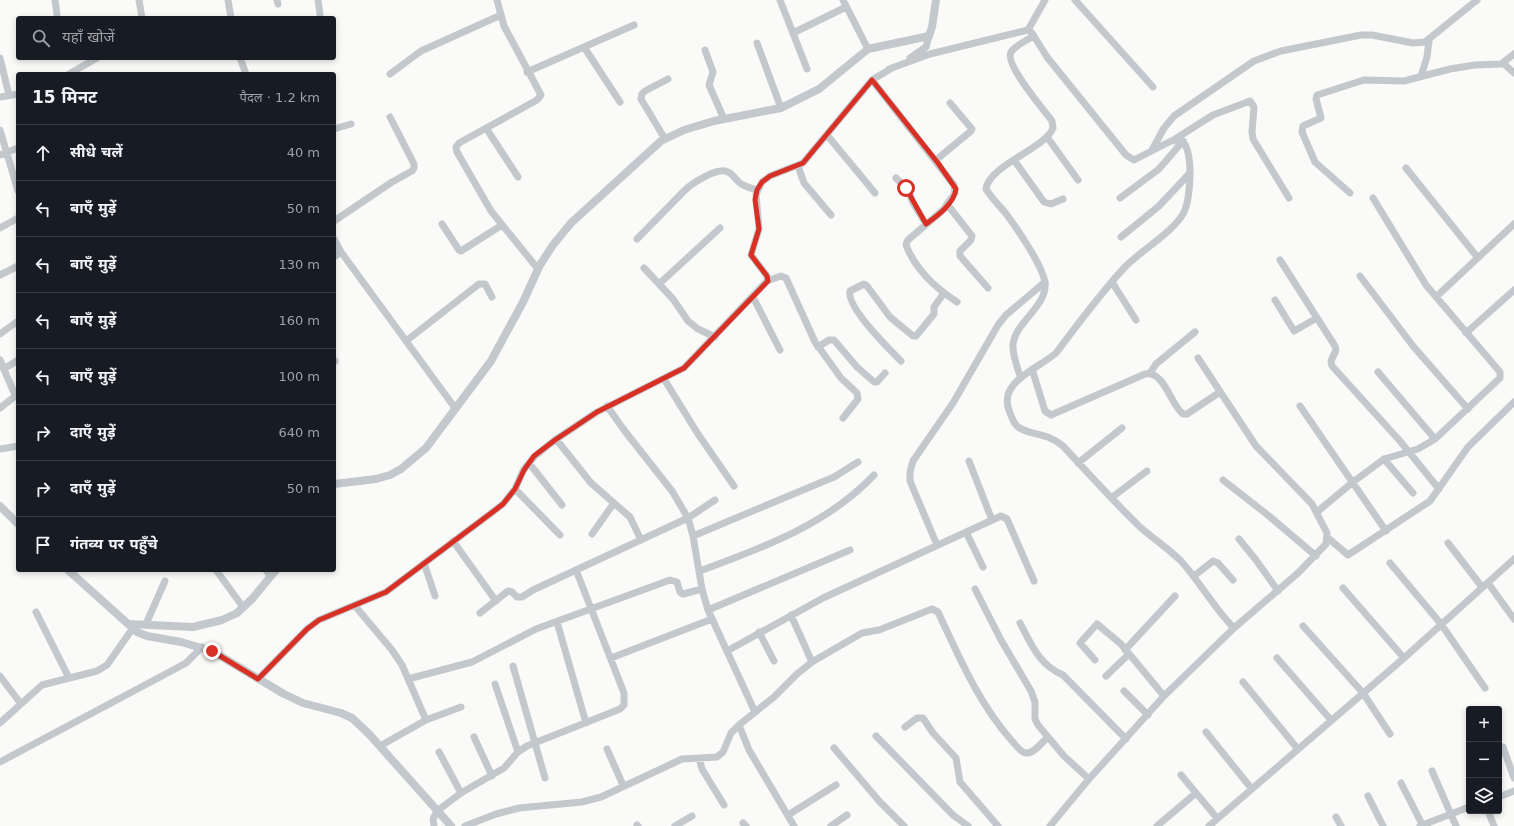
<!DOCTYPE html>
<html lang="hi">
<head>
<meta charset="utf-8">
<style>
	:root { --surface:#171b24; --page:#20242c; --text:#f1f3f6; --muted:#9ea1a6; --line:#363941 }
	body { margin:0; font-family:"DejaVu Sans","Noto Sans Devanagari",sans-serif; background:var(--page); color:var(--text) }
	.controls { position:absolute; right:12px; bottom:12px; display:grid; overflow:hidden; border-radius:4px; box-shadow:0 2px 6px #0003 }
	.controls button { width:36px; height:36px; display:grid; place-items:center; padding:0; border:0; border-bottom:1px solid var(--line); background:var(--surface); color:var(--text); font:20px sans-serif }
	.stop { position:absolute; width:12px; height:12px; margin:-9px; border:3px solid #d93025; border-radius:50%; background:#fff }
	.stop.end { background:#d93025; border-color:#fff; box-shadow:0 1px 4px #0008 }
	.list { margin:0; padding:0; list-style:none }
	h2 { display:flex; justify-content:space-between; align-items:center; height:52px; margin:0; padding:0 16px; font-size:17px }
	h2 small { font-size:13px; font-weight:400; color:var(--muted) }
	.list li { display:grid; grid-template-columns:26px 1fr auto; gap:12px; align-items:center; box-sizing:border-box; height:56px; padding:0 16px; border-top:1px solid var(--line) }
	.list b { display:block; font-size:15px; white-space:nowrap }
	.list em { font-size:13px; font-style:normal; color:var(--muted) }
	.icon { flex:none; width:22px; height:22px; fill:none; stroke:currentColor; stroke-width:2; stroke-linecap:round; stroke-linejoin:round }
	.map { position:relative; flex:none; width:1514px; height:826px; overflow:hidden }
	.search { position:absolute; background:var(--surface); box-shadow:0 2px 6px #0003; left:16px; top:16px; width:320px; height:44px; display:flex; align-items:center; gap:10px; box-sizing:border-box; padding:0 14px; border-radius:4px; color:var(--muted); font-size:15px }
	.panel { position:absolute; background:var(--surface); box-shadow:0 2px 6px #0003; left:16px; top:72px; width:320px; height:500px; border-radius:4px }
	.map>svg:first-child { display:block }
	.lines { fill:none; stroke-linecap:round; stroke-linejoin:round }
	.minor { stroke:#c3c8cc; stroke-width:7 }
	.tertiary { stroke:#c3c8cc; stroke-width:8 }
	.route { stroke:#d93025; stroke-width:5 }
</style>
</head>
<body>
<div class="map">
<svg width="1514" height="826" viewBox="0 0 1514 826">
	<rect width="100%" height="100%" fill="#fafaf8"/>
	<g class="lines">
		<path class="minor" d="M 55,0 L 57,14
			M 139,0 L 142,18
			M 228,0 L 231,18
			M 277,0 L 278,4
			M 318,0 L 320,14
			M 497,0 L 504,26 L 541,95 L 537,100 L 459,143 L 456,147 L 457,152 L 491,211 L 538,269
			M 780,0 L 807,69
			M 843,0 L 868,49
			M 1075,0 L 1153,87
			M 1028,30 L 1045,0
			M 793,33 L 846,7
			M 757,43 L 781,108
			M 584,47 L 620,102
			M 705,50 L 713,72 L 709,85 L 724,119
			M 0,58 L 9,95
			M 240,58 L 246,74
			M 910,58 L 926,47 L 929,36
			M 1503,63 L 1514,73
			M 889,69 L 930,54 L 1028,30 L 1032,33 L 1047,57 L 1126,155 L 1134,160 L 1171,141 L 1181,140 C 1194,149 1191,198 1184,212 C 1175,231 1140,251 1124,268 C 1100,294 1078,324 1056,353 C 1038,369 996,382 1010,413 C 1012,418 1014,424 1018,427 C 1031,436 1047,432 1063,446 C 1088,473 1112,500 1139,526 C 1152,538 1168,548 1181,561 C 1200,582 1214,608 1234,628
			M 527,72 L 634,25
			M 69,74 L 97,58
			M 390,74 L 421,51 L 501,15
			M 1421,76 L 1427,57 L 1429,41
			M 872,80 L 954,185 L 955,193 L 943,210 L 908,240 L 906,244 C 907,250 911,255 914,261 C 927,280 938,289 957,302
			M 0,97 L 18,94
			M 486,128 L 518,177
			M 334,129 L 351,124
			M 0,130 L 18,191
			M 827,135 L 875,193
			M 1047,137 L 1078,180
			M 665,139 L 641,99 L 642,94 L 645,91 L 668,79
			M 1175,139 L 1213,115 L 1250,101 L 1254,107 L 1252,132 L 1253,139 L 1289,198
			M 1152,150 L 1164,128 L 1174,116 L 1254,61 L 1281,51 L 1361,35 L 1372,35 L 1413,43 L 1425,42 L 1477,0
			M 0,155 L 18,148
			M 936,160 L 971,131 L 972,129 L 950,103
			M 1014,160 L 1044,202 L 1051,204 L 1063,199
			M 798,166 L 804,183 L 831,215
			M 1406,168 L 1478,258
			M 896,178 L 908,190 L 913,203 L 926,224
			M 1350,193 L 1315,162 L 1302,132 L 1303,126 L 1321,118 L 1316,99 L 1317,95 L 1364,80 L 1404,81 L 1450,69 L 1475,65 L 1501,64 L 1514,54
			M 1120,198 L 1159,169 L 1183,141
			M 947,204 L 972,236 L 971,240 L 960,251 L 960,256 L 988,288
			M 334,221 L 392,182 L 412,171 L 414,168 L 414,164 L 390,117
			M 442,224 L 459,250 L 461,251 L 502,225
			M 0,228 L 18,218
			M 1121,237 L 1159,206 L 1189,174
			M 334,239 L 341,252 L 455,408
			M 637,239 L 684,191 C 691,184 718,166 728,172 C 733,174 736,180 740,183 C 745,187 751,188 757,190
			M 334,257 L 341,252
			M 1280,260 L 1335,346 L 1336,350 L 1331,361 L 1332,366 L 1400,441 L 1439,489
			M 644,268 L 673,299 L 688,321 L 698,329 L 715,337
			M 0,275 L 18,266
			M 1360,276 L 1413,346 L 1468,409
			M 767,281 L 781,276 L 786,278 L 815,342 L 841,378 L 857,393 L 858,399 L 843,418
			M 1112,282 L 1136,320
			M 659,284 L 720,228
			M 753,297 L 780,350
			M 1436,297 L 1514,224
			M 1275,300 L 1294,331 L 1317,318
			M 1466,333 L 1514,290
			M 0,334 L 18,321
			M 406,341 L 479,284 L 485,284 L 492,297
			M 818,347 L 829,340 L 834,340 L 857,367 L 874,382 L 877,382 L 885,373
			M 0,360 L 15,395
			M 334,361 L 335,361
			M 901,361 C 890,350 846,307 850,291 L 864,284 L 867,286 L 890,317 L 913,336 L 916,336 L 934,314 L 934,307 L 944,293
			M 4,369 L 18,360
			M 1032,369 L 1045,411 L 1051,415 L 1145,374 C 1165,371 1170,404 1183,414 L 1187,414 L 1220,392
			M 1378,372 L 1435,439
			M 1150,373 L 1156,364 L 1195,332
			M 1020,376 C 1017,366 1012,354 1013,344 C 1016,321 1048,306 1045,282 C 1042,265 1018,230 1007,215 C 1001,207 992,199 986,189 C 989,165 1045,149 1053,128 L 1052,121 C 1044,110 1004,64 1011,52 C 1016,45 1027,40 1034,36
			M 664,379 L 698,434 L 734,486
			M 607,406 L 624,430 L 672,491 L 688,518 L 693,536 L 702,589 L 708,610 L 755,712
			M 1300,406 L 1386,531
			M 0,408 L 18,394
			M 556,439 L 591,483 L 630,517 L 641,540
			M 0,449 L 18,446
			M 1384,459 L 1413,493
			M 969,461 L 992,520
			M 529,463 L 562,505
			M 1078,463 L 1122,428
			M 1223,480 L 1269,516 L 1316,556
			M 515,489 L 560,535
			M 1111,498 L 1147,471
			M 1317,512 L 1353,482 L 1384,459 L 1418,449 L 1435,439 L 1500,378 L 1500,372 L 1426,285 L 1373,198
			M 966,532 L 983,567
			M 592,534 L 614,503
			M 693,536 L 834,477 L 858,462
			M 1328,538 L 1348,555 L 1430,501 L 1468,447 L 1514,402
			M 1239,539 L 1256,560 L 1278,591
			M 453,541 L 496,601
			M 1448,543 L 1482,587
			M 937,545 L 910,481 L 910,472 L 913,461 L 953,403 L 998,325 L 1006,315 L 1045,282
			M 424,563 L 435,596
			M 1390,563 L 1441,624 L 1485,688
			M 216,570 L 243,607
			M 266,570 L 270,576
			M 700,571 C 762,548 827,525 874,475
			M 1194,576 L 1213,561 L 1218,563 L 1233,580
			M 1488,583 L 1514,619
			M 1343,588 L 1404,658
			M 975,589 L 1001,640 L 1031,691 L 1035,702 L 1035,719 L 1038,725 L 1064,756 L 1089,779
			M 355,606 L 392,650 L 402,665 L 426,720
			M 708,610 L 850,550
			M 36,612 L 69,678
			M 480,613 L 508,591 L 512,592 L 517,597 L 522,597 L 533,590 L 688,518 L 715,500
			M 791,615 L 812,662
			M 557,622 L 586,723
			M 1020,623 C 1031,644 1039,665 1063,675 L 1126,739
			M 146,624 L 165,581
			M 1303,626 L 1363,693 L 1390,734
			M 759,632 L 774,661
			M 1125,650 L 1175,596
			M 727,651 L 823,598 L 1001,516 L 1007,519 L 1034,581
			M 611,658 L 712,619
			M 1277,658 L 1331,720
			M 1095,660 L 1080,643 L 1097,624 L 1121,644 L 1164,696
			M 513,666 L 545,778
			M 0,676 L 21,704
			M 1106,676 L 1129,654
			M 258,679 L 307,629 L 319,620 L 386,592 L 494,511 L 503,504 L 515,489 L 524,469 L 535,456 L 555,440 L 597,412 L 684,368 L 767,281 L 767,276 L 751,255 L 759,229 L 756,194 L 762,182 L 770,176 L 803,163 L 872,80 L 892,68
			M 408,679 L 472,662 L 536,629 L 670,580 L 677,582 L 680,592 L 683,594 L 702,589
			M 1243,682 L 1297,748
			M 495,684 L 518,752
			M 1124,691 L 1148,715
			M 0,723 L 42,685 L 97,671 L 107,665 L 133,628
			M 739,725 L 749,750 L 794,826
			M 905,727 L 917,718 L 923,718 L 933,733 L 956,758 L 960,782 L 998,826
			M 1206,732 L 1251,788
			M 876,736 L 953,815 L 968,826
			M 474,737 L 492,776
			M 380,746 L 426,720 L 461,707
			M 1503,747 L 1514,778
			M 834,748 L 880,802 L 904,826
			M 607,749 L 623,785
			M 439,752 L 461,793
			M 699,758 L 702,769 L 724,805
			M 0,762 L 175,669 L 186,663 L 202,647
			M 1432,771 L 1456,826
			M 1181,775 L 1217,818
			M 1401,783 L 1423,826
			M 1368,796 L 1383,826
			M 1499,797 L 1514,791
			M 1488,811 L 1494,826
			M 788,815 L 836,785
			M 1336,817 L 1341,826
			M 743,823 L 746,826
			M 637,825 L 638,826
			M 434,826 L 433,819 L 437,811 L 461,793 L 504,768 L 518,752 L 527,746 L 620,709 L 624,705 L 624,693 L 576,570
			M 465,826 L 496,814 L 519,808 L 582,802 L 601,797 L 682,759 L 717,757 L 723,752 L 731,733 L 739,725 L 774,697 L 797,674 L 812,662 L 862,633 L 879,630 L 932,609 L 938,612 C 959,657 979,704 1012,741 C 1016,745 1020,752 1026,753 C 1034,754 1042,742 1048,737
			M 675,826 L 692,816
			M 831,826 L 847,815
			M 1050,826 L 1089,779 L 1164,696 L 1234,628 L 1298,573 L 1326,544 L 1327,533 L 1312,504 L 1256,446 L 1198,358
			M 1157,826 L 1196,793
			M 1209,826 L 1404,658 L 1514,559
			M 1420,826 L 1469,807"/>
		<path class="tertiary" d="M 334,484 L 376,479 L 390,475 L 401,469 L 426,448 L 491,361 L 523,302 L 540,265 L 553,245 L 571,223 L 661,141 L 684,130 L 714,121 L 781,108 L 819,89 L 868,49 L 929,36 L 932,27 L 936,0
			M 0,506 L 18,524
			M 68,570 L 137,632 L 147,636 L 181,642 L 212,651 L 284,694 L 303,703 L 341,713 L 352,718 L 369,734 L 451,826
			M 129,624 L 193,627 L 222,620 L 237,613 L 252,599 L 276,570"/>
	</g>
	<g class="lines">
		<path class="route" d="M 212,651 L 258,679 L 307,629 L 319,620 L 386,592 L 494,511 L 503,504 L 515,489 L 524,470 L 534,456 L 555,440 L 597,412 L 684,368 L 768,281 L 767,276 L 751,255 L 759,229 L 755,200 L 757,190 L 762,182 L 770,176 L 803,163 L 872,80 L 938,163 L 956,189 C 954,204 937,216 926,224 L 906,188"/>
	</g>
</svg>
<div class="controls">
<button>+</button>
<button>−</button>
<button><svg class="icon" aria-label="layers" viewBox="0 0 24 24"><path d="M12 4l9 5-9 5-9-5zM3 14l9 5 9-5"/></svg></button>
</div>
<div class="stop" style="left:906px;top:188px"></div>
<div class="stop end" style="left:212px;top:651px"></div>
<div class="search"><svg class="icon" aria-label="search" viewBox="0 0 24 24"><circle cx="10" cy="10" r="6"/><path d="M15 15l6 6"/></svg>यहाँ खोजें</div>
<section class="panel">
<h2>15 मिनट<small>पैदल · 1.2 km</small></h2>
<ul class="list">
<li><svg class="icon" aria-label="ahead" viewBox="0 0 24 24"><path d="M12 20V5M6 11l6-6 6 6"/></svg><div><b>सीधे चलें</b></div><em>40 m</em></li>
<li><svg class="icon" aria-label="left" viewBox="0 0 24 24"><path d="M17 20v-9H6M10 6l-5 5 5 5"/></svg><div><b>बाएँ मुड़ें</b></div><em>50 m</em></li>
<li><svg class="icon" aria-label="left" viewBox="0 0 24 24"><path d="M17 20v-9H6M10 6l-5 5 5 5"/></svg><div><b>बाएँ मुड़ें</b></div><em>130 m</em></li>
<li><svg class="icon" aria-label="left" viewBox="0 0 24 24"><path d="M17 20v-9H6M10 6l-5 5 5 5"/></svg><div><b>बाएँ मुड़ें</b></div><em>160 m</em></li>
<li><svg class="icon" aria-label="left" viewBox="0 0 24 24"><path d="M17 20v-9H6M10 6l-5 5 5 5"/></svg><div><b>बाएँ मुड़ें</b></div><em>100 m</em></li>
<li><svg class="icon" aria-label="right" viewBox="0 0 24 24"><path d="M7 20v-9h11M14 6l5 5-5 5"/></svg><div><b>दाएँ मुड़ें</b></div><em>640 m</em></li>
<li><svg class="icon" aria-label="right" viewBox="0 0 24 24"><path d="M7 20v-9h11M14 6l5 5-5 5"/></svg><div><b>दाएँ मुड़ें</b></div><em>50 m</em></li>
<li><svg class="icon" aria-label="arrive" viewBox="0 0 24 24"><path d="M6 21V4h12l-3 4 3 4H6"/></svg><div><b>गंतव्य पर पहुँचे</b></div></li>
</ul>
</section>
</div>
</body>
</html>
